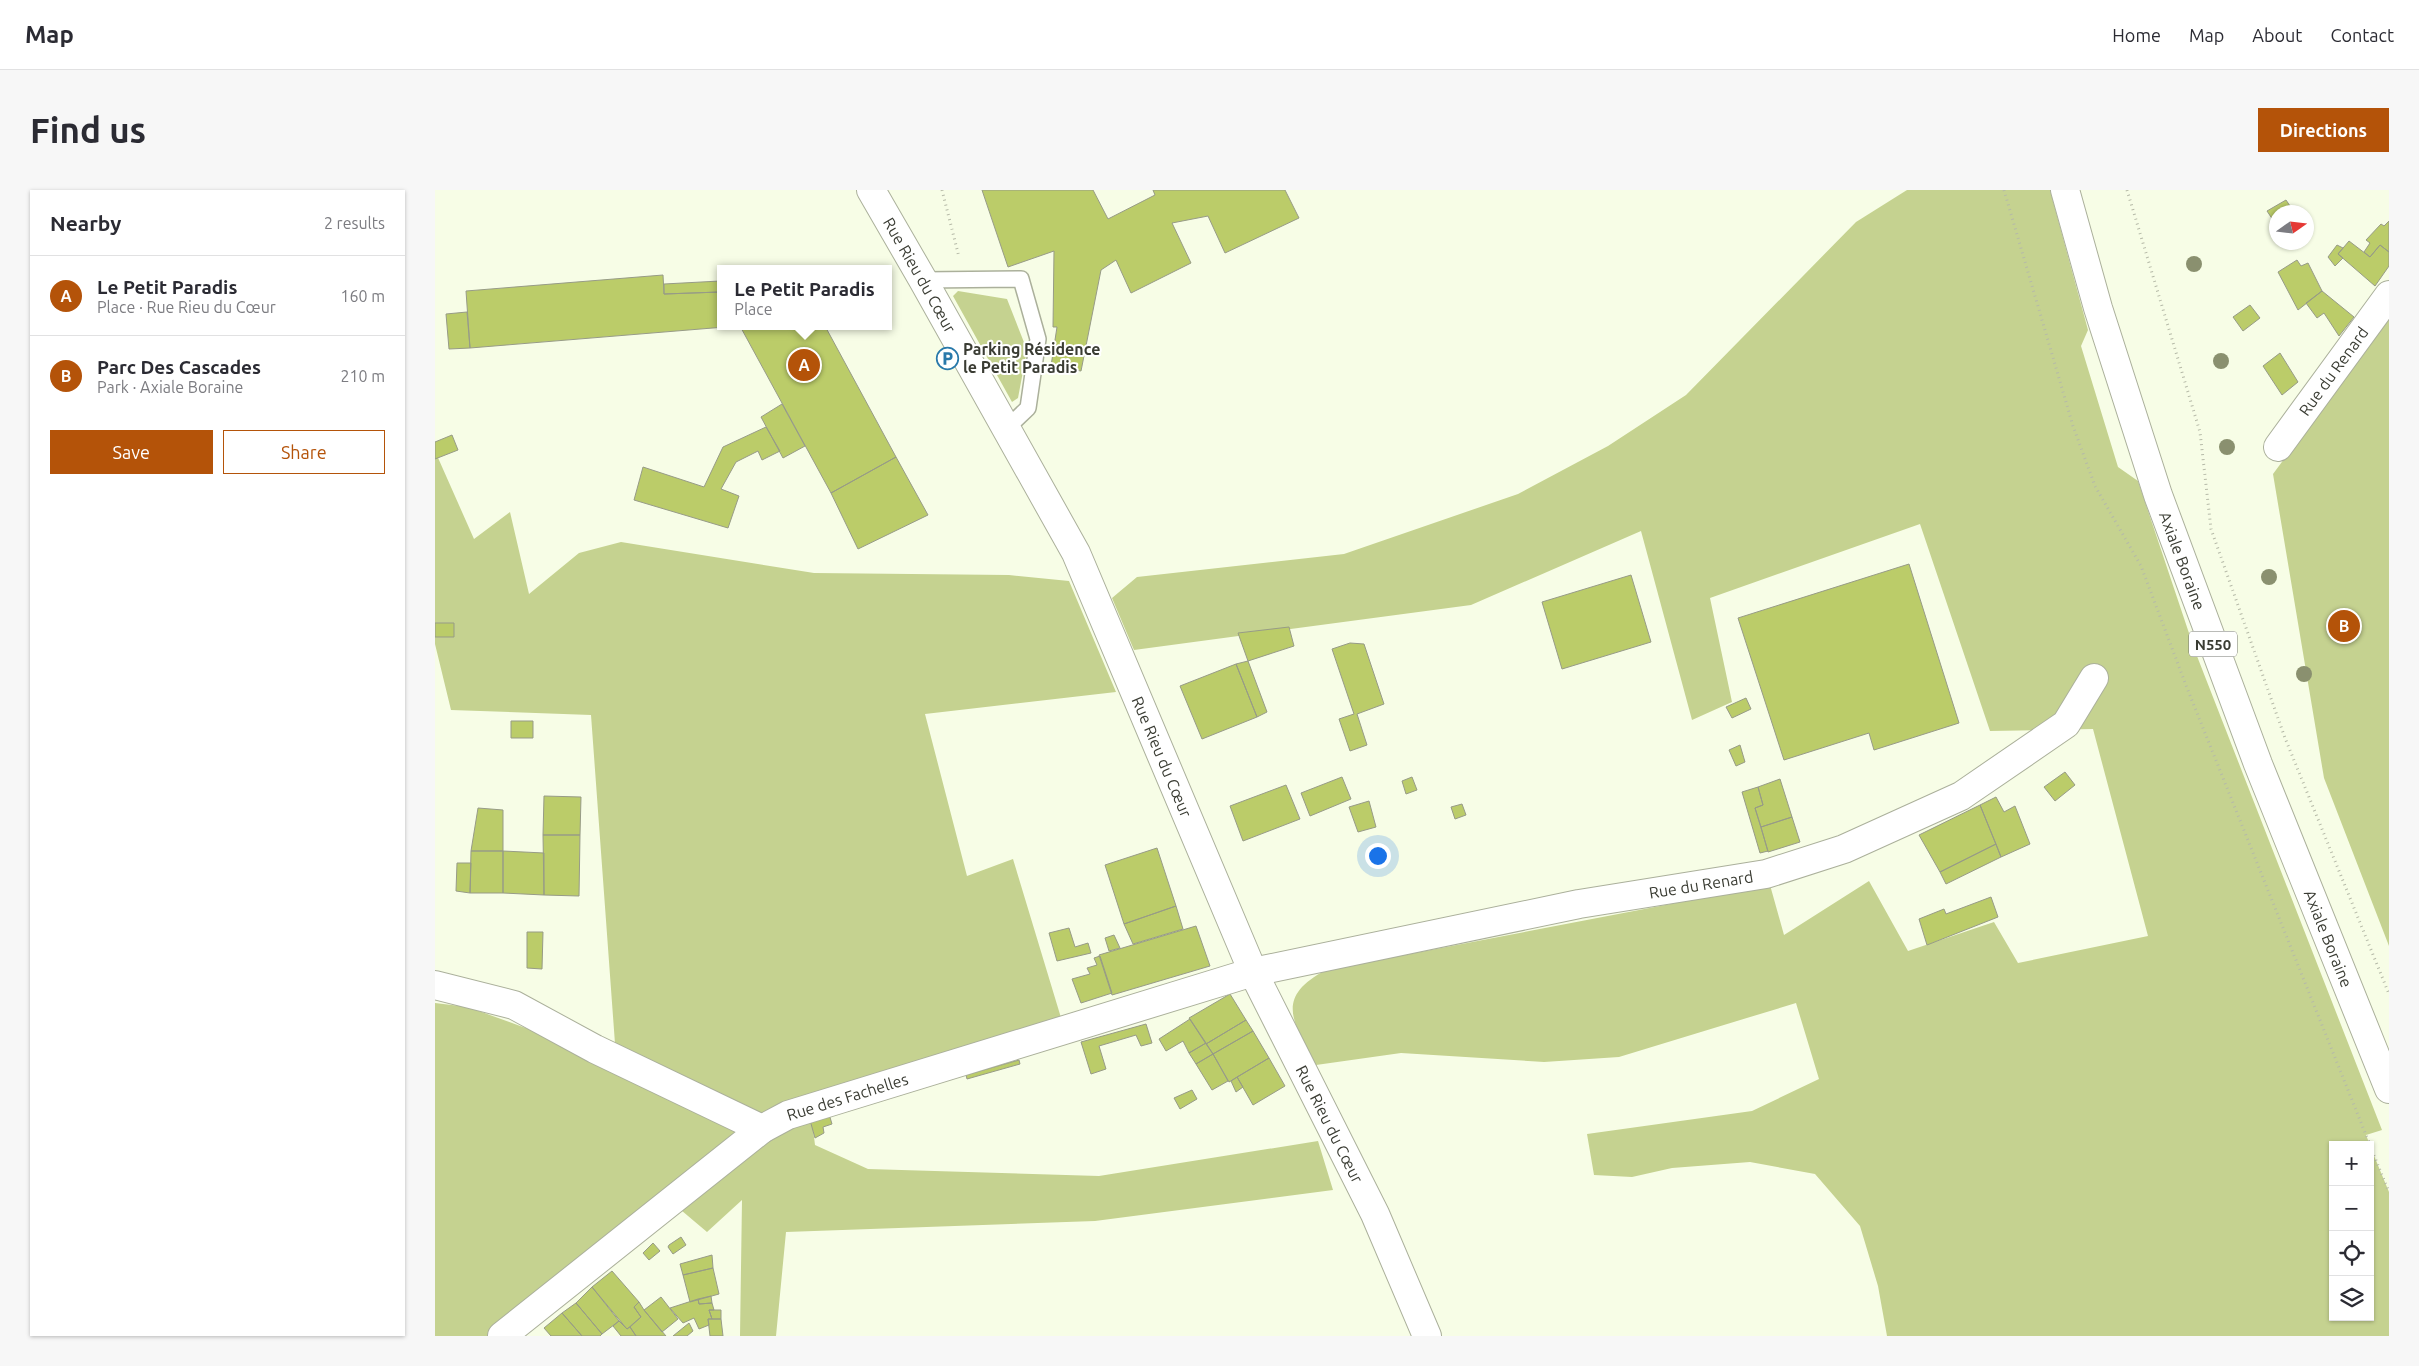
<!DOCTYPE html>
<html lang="en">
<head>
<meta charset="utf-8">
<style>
	:root { --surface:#fff; --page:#f7f7f7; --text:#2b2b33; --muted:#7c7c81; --line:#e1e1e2; --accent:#b45309 }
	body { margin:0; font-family:Ubuntu,sans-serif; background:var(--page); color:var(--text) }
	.controls { position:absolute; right:15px; bottom:15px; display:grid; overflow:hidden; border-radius:0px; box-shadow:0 1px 4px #0004 }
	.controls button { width:45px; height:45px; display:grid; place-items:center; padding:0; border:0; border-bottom:1px solid var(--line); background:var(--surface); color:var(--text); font:25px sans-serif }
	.compass { position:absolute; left:1834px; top:15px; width:45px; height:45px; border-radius:50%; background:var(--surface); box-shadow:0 1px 4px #0004; rotate:76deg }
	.you { position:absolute; left:942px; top:665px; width:18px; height:18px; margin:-12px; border:4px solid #fff; border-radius:50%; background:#1a73e8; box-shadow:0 0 0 8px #1a73e833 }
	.badge { display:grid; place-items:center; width:32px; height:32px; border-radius:50%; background:var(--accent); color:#fff; font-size:16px; font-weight:700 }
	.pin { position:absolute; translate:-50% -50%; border:2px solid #fff; box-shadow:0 1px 5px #0006 }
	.popup { position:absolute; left:282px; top:75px; width:175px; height:65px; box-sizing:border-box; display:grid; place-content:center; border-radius:0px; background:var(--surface); filter:drop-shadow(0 1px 4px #0005); font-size:16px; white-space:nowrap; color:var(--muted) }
	.popup b { font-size:19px; color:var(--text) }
	.popup::after { content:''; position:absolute; left:50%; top:100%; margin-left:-10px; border:10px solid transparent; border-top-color:var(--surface) }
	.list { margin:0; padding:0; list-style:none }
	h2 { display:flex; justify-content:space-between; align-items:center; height:65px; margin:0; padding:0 20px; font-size:21px }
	h2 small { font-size:16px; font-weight:400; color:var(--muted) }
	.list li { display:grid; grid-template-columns:32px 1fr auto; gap:15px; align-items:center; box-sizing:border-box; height:80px; padding:0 20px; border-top:1px solid var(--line) }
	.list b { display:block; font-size:19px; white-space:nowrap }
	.list p { margin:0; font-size:16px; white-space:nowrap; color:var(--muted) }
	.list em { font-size:16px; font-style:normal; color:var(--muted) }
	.actions { display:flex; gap:10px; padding:15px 20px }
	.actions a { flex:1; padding:11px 0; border:1px solid var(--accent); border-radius:0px; text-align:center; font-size:18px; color:var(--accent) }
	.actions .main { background:var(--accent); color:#fff }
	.icon { flex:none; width:28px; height:28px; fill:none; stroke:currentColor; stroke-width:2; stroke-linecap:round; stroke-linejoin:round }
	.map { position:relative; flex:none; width:1954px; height:1146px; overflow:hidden; border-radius:0px }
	header { display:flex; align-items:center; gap:30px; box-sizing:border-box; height:70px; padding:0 25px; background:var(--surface); border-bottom:1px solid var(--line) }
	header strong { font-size:24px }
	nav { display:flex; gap:28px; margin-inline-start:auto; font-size:18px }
	.intro { display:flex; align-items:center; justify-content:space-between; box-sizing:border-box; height:120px; padding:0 30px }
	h1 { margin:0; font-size:35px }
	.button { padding:12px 22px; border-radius:0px; background:var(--accent); color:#fff; font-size:18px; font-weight:700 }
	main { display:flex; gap:30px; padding:0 30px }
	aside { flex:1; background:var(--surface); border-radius:0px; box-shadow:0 1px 4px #0004 }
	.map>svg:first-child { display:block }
	.green { fill:#c5d290 }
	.building { fill:#bbcc69; stroke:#979b87 }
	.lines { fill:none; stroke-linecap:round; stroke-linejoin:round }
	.lane-casing { stroke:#abb09b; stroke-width:18 }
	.street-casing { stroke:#abb09b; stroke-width:30 }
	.primary-casing { stroke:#abb09b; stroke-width:30 }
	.path { stroke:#b6baa8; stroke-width:3; stroke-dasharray:1 4; stroke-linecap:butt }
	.lane { stroke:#fff; stroke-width:15 }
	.street { stroke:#fff; stroke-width:28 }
	.primary { stroke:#fff; stroke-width:28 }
	.tree { fill:#8a906f }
	.labels { text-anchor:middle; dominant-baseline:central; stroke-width:4; stroke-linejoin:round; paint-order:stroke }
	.shield { fill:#fff; stroke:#757670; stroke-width:1 }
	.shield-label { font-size:15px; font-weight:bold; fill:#3a3c33 }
	.street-label { font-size:16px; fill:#3a3c33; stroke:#fff }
	.poi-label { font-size:16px; font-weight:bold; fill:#3a3c33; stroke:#fff; text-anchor:start }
</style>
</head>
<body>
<header>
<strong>Map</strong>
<nav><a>Home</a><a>Map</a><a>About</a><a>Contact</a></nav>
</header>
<div class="intro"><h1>Find us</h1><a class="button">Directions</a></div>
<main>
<aside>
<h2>Nearby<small>2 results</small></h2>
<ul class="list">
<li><span class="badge">A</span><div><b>Le Petit Paradis</b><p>Place · Rue Rieu du Cœur</p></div><em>160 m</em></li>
<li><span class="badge">B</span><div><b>Parc Des Cascades</b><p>Park · Axiale Boraine</p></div><em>210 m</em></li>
</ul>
<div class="actions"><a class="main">Save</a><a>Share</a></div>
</aside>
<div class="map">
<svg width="1954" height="1146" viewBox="0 0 1954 1146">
	<rect width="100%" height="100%" fill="#f7fde6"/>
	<path class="green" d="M 1472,0 L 1615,0 L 1653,140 L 1646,156 L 1683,277 L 1703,291 L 1760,461 L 1947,940 L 1931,945 L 1935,955 L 1898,955 L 1898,1127 L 1935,1127 L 1935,956 L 1954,1002 L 1954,1146 L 1452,1146 L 1443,1096 L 1425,1036 L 1380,984 L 1315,972 L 1237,978 L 1197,987 L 1159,985 L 1152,944 L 1317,921 L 1384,889 L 1361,813 L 1184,867 L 1109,872 L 966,863 L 881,875 C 859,833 838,808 891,780 L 1335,695 L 1349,745 L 1434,691 L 1473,761 L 1559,732 L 1583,773 L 1713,746 L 1658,539 L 1555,541 L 1485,334 L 1275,408 L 1297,512 L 1257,530 L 1206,341 L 1036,415 L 699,460 L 677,408 L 702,387 L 909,364 L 1083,304 L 1173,256 L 1251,205 L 1421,32 Z
		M 523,101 L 572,109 L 592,160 L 583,208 L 577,212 L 518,106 Z
		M 1954,127 L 1954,756 L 1889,588 L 1838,284 Z
		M 0,261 L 39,349 L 75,322 L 94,404 L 144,363 L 186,352 L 379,383 L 574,385 L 634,391 L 681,502 L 490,524 L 532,686 L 578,669 L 627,831 L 377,931 L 380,955 L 433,979 L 664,986 L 883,951 L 898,1000 L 660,1031 L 351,1042 L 341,1146 L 305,1146 L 307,1010 L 272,1042 L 240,1015 L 90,1146 L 0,1146 L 0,813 L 33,817 L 96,840 L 182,881 L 156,525 L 16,520 L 0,454 Z"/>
	<path class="building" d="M 547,0 L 658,0 L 673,29 L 720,5 L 718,0 L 850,0 L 864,28 L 790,63 L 773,26 L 737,33 L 756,73 L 696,103 L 681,70 L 666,80 L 646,181 L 616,176 L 622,137 L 618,137 L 619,61 L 573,77 Z
		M 1851,10 L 1859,22 L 1842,22 L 1842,36 L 1832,21 Z
		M 1954,31 L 1954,62 L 1945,55 L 1935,67 L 1929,62 L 1935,53 L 1931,50 L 1946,34 L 1949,36 Z
		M 1914,51 L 1935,67 L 1945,55 L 1954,62 L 1954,76 L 1940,96 L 1903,64 Z
		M 1902,55 L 1908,58 L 1903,64 L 1908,68 L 1900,76 L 1893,67 Z
		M 1862,70 L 1866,76 L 1873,73 L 1887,101 L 1863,120 L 1843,82 Z
		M 228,85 L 229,104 L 285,102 L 285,136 L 302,136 L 35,158 L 31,101 Z
		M 285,91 L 285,102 L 229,104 L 229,94 Z
		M 1887,101 L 1919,127 L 1904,146 L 1889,123 L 1882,128 L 1871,113 Z
		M 1815,115 L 1825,128 L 1808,141 L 1798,127 Z
		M 32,122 L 35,158 L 14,159 L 11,124 Z
		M 305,136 L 390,136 L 461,267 L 396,303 Z
		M 1845,163 L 1863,192 L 1847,205 L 1828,176 Z
		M 347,214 L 370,256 L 348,268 L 326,227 Z
		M 331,237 L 345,261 L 327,270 L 323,261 L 301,272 L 286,299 L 304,306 L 293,338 L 199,310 L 208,277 L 269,297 L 288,257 Z
		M 17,245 L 23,260 L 0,269 L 0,252 Z
		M 461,267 L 493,325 L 423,359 L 396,303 Z
		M 1474,374 L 1524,533 L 1439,560 L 1434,543 L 1349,570 L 1303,428 Z
		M 1196,385 L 1216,452 L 1127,479 L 1107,412 Z
		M 0,433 L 19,433 L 19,447 L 0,447 Z
		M 854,437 L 859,456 L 813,471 L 803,443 Z
		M 915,453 L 929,454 L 949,514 L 922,524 L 932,555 L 915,561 L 904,529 L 919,524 L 897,459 Z
		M 813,471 L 832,522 L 822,527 L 801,474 Z
		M 801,474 L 822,527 L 767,549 L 745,496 Z
		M 1311,508 L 1316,519 L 1297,528 L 1291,517 Z
		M 76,531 L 98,531 L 98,548 L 76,548 Z
		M 1305,555 L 1310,572 L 1301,576 L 1294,560 Z
		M 1630,582 L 1640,595 L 1620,611 L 1609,597 Z
		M 907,587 L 916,609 L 875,626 L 866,603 Z
		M 977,587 L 982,600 L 971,604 L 967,591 Z
		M 1345,589 L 1357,627 L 1326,637 L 1320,618 L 1328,615 L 1323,597 Z
		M 851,595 L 865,629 L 808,651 L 795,616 Z
		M 1323,597 L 1328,615 L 1320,618 L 1333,661 L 1325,663 L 1307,602 Z
		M 109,606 L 146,607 L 145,645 L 108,645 Z
		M 1561,607 L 1569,622 L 1580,616 L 1595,654 L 1566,667 L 1545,615 Z
		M 934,611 L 941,637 L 923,642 L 914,617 Z
		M 1027,614 L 1031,625 L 1020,629 L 1016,617 Z
		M 1545,615 L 1561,654 L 1505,682 L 1484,645 Z
		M 43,618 L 68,620 L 68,661 L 36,661 Z
		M 1357,627 L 1365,652 L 1333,662 L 1326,637 Z
		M 108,645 L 145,645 L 144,706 L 109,705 Z
		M 1561,654 L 1566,667 L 1511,694 L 1505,682 Z
		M 722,658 L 741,716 L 689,734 L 670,675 Z
		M 36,661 L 68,661 L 68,703 L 35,703 Z
		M 68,661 L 109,663 L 109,705 L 68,703 Z
		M 22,673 L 36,673 L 35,703 L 21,701 Z
		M 1556,707 L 1563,727 L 1492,755 L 1484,729 L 1509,719 L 1511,724 Z
		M 741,716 L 748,739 L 698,754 L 689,734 Z
		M 761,736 L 775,776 L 677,805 L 664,765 Z
		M 634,738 L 640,757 L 653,753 L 656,763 L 622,771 L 614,743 Z
		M 92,742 L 108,742 L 107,779 L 92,778 Z
		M 679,745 L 685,758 L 674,761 L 670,748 Z
		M 665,766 L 677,803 L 646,813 L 637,789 L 655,784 L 652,778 L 662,775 L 659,768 Z
		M 795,804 L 811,830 L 771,854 L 754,828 Z
		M 755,829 L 771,853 L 754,863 L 748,851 L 731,861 L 724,849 Z
		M 811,830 L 818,841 L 778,864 L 771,854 Z
		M 711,834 L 717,853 L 706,856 L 701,845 L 664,856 L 671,879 L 656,884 L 646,852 Z
		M 818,841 L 834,868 L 794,892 L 778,864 Z
		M 771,853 L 778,864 L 761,874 L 754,863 Z
		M 778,864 L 793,891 L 777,900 L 761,874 Z
		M 834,868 L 850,896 L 818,915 L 802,887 Z
		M 584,870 L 585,874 L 532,889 L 531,885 Z
		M 802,887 L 808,897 L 801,902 L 796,891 Z
		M 757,900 L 762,909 L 745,919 L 739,908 Z
		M 394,924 L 397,934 L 388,937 L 389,943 L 380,948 L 375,930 Z
		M 246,1047 L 251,1055 L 238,1064 L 233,1057 L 234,1055 Z
		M 218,1053 L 225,1061 L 214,1070 L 208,1063 Z
		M 277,1065 L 278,1078 L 248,1085 L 245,1074 Z
		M 278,1078 L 284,1104 L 255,1112 L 248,1085 Z
		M 177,1081 L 204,1112 L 199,1117 L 206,1127 L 192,1139 L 157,1097 Z
		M 157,1097 L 184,1131 L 167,1144 L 141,1113 Z
		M 276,1106 L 277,1113 L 264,1114 L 263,1109 Z
		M 226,1107 L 243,1129 L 227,1142 L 209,1120 Z
		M 263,1109 L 264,1114 L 277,1113 L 279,1120 L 274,1120 L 277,1129 L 273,1129 L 274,1135 L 264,1139 L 259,1128 L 248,1133 L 235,1118 Z
		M 204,1112 L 209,1120 L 231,1146 L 201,1146 L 195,1137 L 206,1127 L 199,1117 Z
		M 141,1113 L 167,1144 L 165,1146 L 147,1146 L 127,1123 Z
		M 274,1120 L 286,1120 L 286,1129 L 277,1129 Z
		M 127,1123 L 147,1146 L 116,1146 L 109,1138 Z
		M 273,1129 L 286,1129 L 288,1146 L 275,1146 Z
		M 184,1131 L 192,1139 L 195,1137 L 201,1146 L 186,1146 L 178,1136 Z
		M 254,1133 L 258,1141 L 252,1146 L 238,1146 Z"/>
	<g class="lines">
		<defs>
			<path id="lane" d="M 488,90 L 586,89 L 603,149 L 593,218 L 571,239"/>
			<g id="street">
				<path id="s1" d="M 436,0 L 488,90 L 641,363 L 818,782 L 940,1024 L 992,1146"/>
				<path id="s2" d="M 1843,257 L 1954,105"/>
				<path d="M 0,795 L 79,815 L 160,859 L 327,939"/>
				<path id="s3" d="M 67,1146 L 327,939 L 353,925 L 818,782 L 1144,714 L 1331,684 L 1409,659 L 1526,606 L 1631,534 L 1659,488"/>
			</g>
			<g id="primary">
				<path id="s4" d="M 1630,0 L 1663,118 L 1723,305 L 1823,574 L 1954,899"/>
			</g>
		</defs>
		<use href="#lane" class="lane-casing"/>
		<use href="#street" class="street-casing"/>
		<use href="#primary" class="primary-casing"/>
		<path class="path" d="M 507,0 L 524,67
			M 1569,0 L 1638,236 L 1660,296 L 1706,376 L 1752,498 L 1935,955
			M 1692,0 L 1765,242 L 1776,339 L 1850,548 L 1954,804
			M 1935,956 L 1954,1002"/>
		<use href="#lane" class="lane"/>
		<use href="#street" class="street"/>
		<use href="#primary" class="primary"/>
	</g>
	<g class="tree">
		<circle cx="1759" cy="74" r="8"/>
		<circle cx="1786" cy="171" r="8"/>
		<circle cx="1792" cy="257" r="8"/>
		<circle cx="1834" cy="387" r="8"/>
		<circle cx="1869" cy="484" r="8"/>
	</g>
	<defs>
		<symbol id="parking-ring" viewBox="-11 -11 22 22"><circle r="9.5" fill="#fff" stroke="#2979aa" stroke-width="1.5"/><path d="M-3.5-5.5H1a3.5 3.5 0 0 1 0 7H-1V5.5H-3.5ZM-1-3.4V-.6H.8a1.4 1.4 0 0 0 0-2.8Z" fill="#2979aa"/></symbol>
	</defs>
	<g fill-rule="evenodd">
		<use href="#parking-ring" x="500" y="156" width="25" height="25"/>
	</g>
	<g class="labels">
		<rect class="shield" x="1754" y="441.5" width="48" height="25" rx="4"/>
		<g class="shield-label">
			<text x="1778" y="454">N550</text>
		</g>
		<g class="street-label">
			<text stroke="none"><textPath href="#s1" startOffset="98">Rue Rieu du Cœur</textPath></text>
			<text stroke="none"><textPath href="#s2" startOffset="94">Rue du Renard</textPath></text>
			<text stroke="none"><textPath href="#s4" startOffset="389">Axiale Boraine</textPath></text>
			<text stroke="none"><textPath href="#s1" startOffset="638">Rue Rieu du Cœur</textPath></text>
			<text stroke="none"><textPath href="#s3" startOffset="1305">Rue du Renard</textPath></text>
			<text stroke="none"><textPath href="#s4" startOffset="794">Axiale Boraine</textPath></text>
			<text stroke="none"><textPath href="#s3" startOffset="424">Rue des Fachelles</textPath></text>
			<text stroke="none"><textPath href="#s1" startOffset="1042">Rue Rieu du Cœur</textPath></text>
		</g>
		<g class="poi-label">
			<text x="528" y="159">Parking Résidence<tspan x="528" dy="18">le Petit Paradis</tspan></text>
		</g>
	</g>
</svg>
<div class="controls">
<button>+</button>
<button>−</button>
<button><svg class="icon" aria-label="locate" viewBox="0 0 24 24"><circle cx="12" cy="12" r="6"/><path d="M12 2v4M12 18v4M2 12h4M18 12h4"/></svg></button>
<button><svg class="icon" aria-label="layers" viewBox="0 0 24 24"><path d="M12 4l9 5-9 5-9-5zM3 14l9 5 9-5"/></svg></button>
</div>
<svg class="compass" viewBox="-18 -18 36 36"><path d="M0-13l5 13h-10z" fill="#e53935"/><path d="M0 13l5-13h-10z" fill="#7c7c81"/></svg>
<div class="you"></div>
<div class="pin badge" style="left:369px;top:175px">A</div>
<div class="popup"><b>Le Petit Paradis</b>Place</div>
<div class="pin badge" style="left:1909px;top:436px">B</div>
</div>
</main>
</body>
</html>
